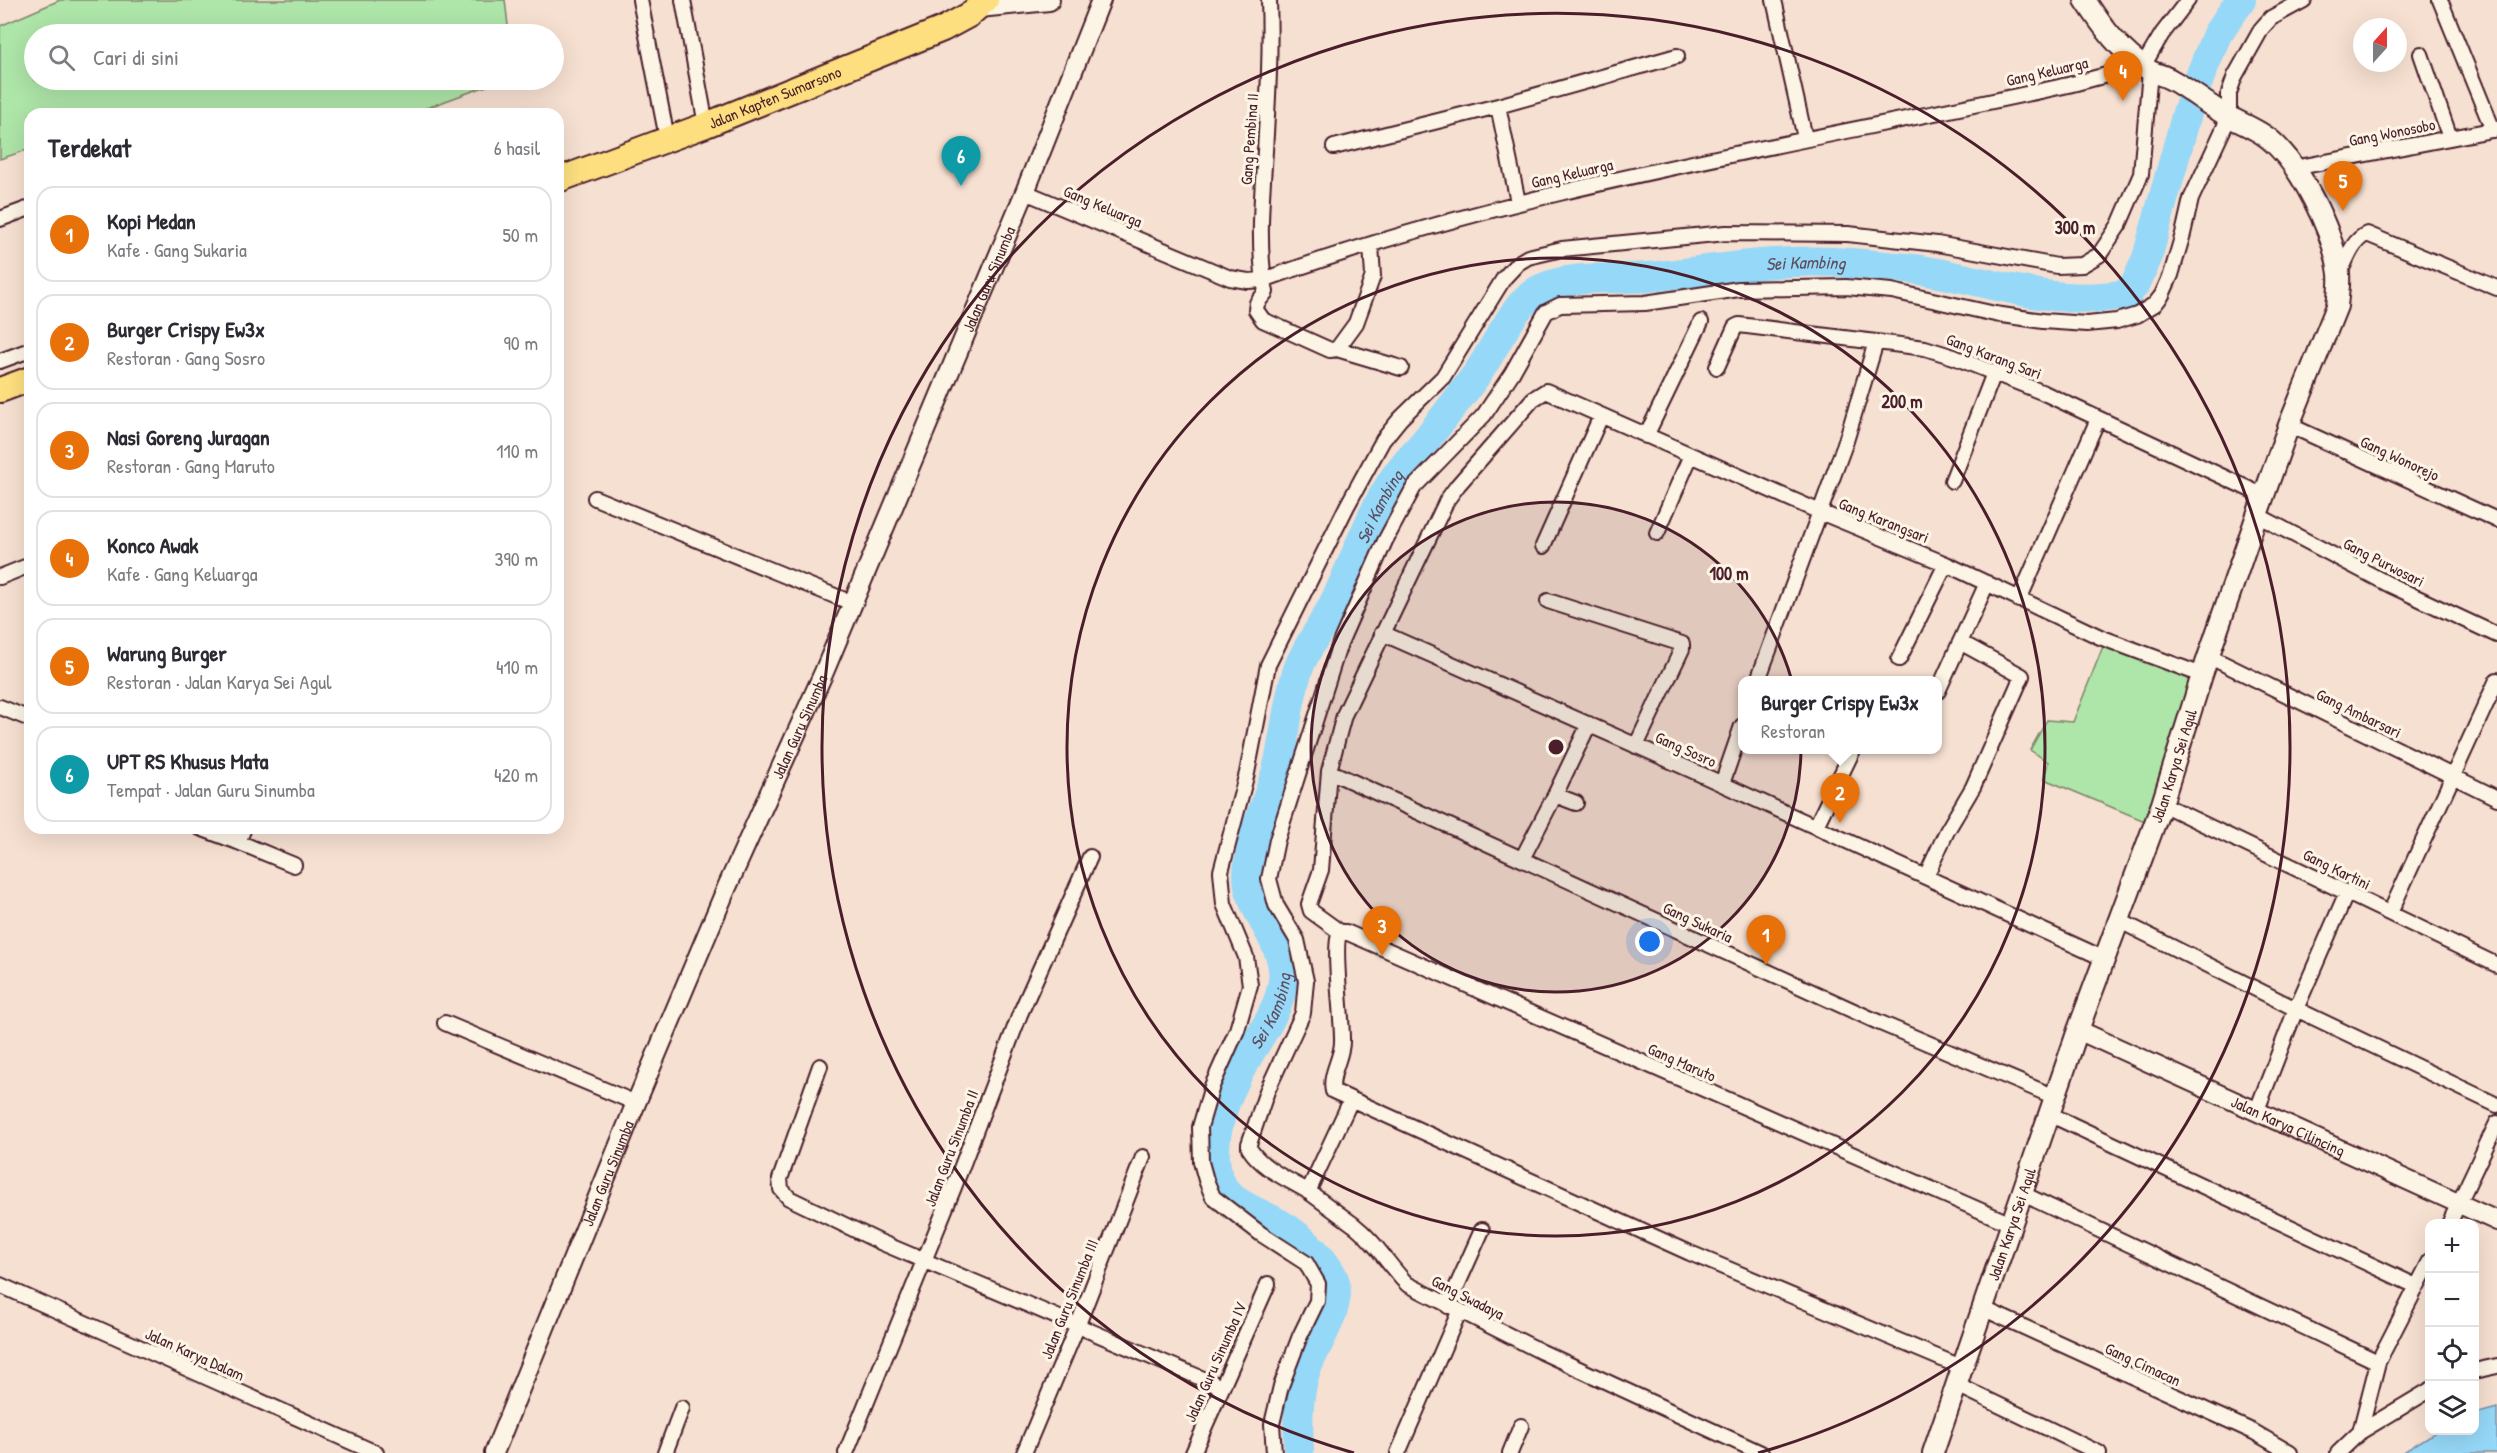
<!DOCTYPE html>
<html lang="id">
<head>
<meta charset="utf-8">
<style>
	:root { --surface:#fff; --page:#f7f7f7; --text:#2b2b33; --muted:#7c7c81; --line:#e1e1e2; --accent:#4a1f2b }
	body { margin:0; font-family:"Patrick Hand",sans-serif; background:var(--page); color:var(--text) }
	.controls { position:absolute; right:18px; bottom:18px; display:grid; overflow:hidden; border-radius:12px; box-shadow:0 6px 24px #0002 }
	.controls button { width:54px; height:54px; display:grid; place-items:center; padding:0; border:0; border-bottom:2px solid var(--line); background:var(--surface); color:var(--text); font:30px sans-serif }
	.compass { position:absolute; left:2353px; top:18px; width:54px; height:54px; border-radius:50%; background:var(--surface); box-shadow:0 6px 24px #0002; rotate:21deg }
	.you { position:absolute; left:1650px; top:942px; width:21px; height:21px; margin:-15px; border:4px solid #fff; border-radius:50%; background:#1a73e8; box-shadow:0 0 0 9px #1a73e833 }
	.badge { display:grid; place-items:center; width:39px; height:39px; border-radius:50%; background:var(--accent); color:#fff; font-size:20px; font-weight:700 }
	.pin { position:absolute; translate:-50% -50px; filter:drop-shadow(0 2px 3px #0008) }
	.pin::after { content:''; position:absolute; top:32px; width:21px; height:18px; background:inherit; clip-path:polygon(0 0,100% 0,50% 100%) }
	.popup { position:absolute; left:1738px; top:676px; width:204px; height:78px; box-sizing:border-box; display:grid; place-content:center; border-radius:12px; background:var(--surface); filter:drop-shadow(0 2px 4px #0005); font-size:20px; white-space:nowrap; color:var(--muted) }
	.popup b { font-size:22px; color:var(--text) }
	.popup::after { content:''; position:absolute; left:50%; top:100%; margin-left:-12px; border:12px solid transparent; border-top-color:var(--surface) }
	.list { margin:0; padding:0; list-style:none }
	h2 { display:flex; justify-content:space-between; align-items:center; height:78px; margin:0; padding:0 24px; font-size:26px }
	h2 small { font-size:20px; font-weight:400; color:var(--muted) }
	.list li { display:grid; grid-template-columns:39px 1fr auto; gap:18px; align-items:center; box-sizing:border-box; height:96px; margin:0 12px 12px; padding:0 12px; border:2px solid var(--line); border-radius:18px }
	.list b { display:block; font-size:22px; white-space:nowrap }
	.list p { margin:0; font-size:20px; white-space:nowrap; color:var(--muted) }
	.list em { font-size:20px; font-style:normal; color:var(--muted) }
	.icon { flex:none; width:33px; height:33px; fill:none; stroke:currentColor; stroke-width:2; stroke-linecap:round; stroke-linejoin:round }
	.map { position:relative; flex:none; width:2497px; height:1453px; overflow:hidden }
	.search { position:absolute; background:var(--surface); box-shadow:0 6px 24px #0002; left:24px; top:24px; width:540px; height:66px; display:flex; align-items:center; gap:15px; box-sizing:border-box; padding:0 21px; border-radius:33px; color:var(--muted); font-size:22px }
	.panel { position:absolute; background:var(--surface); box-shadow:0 6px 24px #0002; left:24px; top:108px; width:540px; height:726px; border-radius:18px }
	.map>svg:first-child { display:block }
	.green { fill:#aee5a8; stroke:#7c826a; stroke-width:1.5 }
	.water { fill:#96d8f8; stroke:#788ea6; stroke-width:1.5 }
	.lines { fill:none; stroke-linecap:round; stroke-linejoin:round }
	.river { stroke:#96d8f8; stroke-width:30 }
	.minor-casing { stroke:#4a1f2b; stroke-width:18 }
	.tertiary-casing { stroke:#4a1f2b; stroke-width:22 }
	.secondary-casing { stroke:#4a1f2b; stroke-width:24 }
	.trunk-casing { stroke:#4a1f2b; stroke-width:28 }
	.minor { stroke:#fcf5e5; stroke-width:14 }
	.tertiary { stroke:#fcf5e5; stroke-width:18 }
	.secondary { stroke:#fcf5e5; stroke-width:20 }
	.trunk { stroke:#fedf80; stroke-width:24 }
	.ring { fill:none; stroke:#4a1f2b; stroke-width:3 }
	.labels { text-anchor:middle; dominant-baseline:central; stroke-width:6; stroke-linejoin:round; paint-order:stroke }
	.street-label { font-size:16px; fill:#4a1f2b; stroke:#fcf5e5 }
	.water-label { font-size:18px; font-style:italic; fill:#5d4d5e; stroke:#fcf5e5 }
	.centre { fill:#4a1f2b; stroke:#fcf5e5; stroke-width:3 }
	.ring-label { font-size:18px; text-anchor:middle; font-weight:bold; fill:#4a1f2b; stroke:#fcf5e5; stroke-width:6; stroke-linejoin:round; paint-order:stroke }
</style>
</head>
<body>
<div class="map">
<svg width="2497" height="1453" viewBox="0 0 2497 1453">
	<rect width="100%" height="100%" fill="#f6e0d1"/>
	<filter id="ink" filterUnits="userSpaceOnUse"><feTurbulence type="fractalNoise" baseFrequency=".0167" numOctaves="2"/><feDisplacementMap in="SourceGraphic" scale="12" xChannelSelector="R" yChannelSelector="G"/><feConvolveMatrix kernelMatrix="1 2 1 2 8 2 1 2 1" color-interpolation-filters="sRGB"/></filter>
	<g filter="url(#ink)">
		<path class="green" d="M 60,0 L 505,0 L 509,34 L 34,34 L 34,80 L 503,80 L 410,114 L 30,114 L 30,149 L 0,159 L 0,26 Z
			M 2104,644 L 2195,678 L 2147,822 L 2044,779 L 2048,762 L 2030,750 L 2047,720 L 2073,722 Z"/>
		<path class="water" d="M 2497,1408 L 2497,1453 L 2402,1453 L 2437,1431 L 2474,1430 L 2475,1414 Z"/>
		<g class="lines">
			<path class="river" id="s1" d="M 1299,1453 C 1298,1428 1297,1401 1304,1376 C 1312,1347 1346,1306 1333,1277 C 1323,1256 1298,1234 1278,1223 C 1246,1205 1218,1203 1215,1159 C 1213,1122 1232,1082 1251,1051 C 1264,1030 1280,1007 1283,981 C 1288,942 1247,912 1248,873 C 1250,837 1267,804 1277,770 C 1286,736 1287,700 1299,667 C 1307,646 1322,627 1332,607 C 1354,565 1368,516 1395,477 C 1404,464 1416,452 1426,440 C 1444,417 1462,395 1479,371 C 1496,347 1515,299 1543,288 C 1576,274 1614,280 1648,277 C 1715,270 1782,257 1850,263 C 1876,265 1902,267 1927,271 C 1998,283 2054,307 2127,294 L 2136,283 L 2147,258 L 2187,113 L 2199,79 L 2217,34 L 2241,0"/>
			<defs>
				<path id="minor" d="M 640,0 L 667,138
					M 683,0 L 706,125
					M 1269,0 C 1271,51 1268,100 1265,151 C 1262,197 1257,247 1266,292 L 1257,303 L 1256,310 L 1263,320 L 1330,350 L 1337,349 L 1356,323 L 1373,276 L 1371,245
					M 1774,0 L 1805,138
					M 2440,0 L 2493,130
					M 2421,54 L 2450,138
					M 1498,106 L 1518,202
					M 1334,147 L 1498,106 L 1677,56
					M 2294,168 L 2497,129
					M 1025,192 L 1230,278 L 1248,281 L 1263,280 C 1521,187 1793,145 2059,87 C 2087,81 2115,72 2143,66 L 2162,34 L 2188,0
					M 0,219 L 27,209
					M 2339,275 C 2346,261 2352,240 2367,234 L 2497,288
					M 1337,349 L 1401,368
					M 0,361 L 30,350
					M 1717,367 L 1735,327 L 1739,325 L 1925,348 L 1954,357 L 2044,393 L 2264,496
					M 2289,425 L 2497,520
					M 1646,436 L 1701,322
					M 1952,481 L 1994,373
					M 595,498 L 852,603
					M 2257,515 L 2390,585 L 2497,635
					M 1657,533 L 1691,455
					M 1543,546 L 1601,416
					M 0,577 L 30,565
					M 2019,600 L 2098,419
					M 1548,601 L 1682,644 L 1682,649 L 1636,746
					M 1382,633 L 1698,773 L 2105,959
					M 2208,656 L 2497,798
					M 1899,659 L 1946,564
					M 1758,680 L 1846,441 L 1876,342
					M 1938,691 L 1987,583
					M 0,707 L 30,719
					M 1329,771 L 1878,1022 L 2055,1097
					M 1722,784 L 1742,726
					M 1555,795 L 1589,724
					M 2162,804 L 2497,965
					M 1816,826 L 1853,750
					M 200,828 L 238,842
					M 244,828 L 238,842 L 294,865
					M 1522,859 L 1555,795 L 1576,803
					M 1926,876 L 1947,831 L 1973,787 L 2022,676 L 1960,642
					M 2390,913 L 2497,680
					M 2120,921 L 2296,1009 L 2497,1105
					M 1340,932 C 1332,944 1343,1022 1342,1042 C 1342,1058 1329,1075 1333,1091 L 1690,1253 L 1961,1367
					M 445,1023 L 636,1103
					M 820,1066 L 780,1179 L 781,1189 L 789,1198 L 880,1242 L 1222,1387
					M 2257,1110 L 2296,1009 L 2347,892
					M 2049,1114 L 2416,1286
					M 1308,1192 L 1351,1100
					M 2021,1193 L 2378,1362
					M 2011,1224 L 1346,932 L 1340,932 L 1311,911 L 1309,904 L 1321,870 L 1329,771 L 1344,715 L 1447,500 L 1458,485 L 1533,399 L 1546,391 L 1820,512 L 1946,564 L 2100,637 L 2202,675
					M 2449,1224 L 2497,1123
					M 0,1285 L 376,1453
					M 1448,1306 L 1482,1230
					M 1982,1308 L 2254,1432 L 2290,1453
					M 2474,1371 L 2497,1366
					M 1955,1384 L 2099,1453
					M 2360,1432 L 2378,1362 L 2430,1261
					M 665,1453 L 682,1408
					M 846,1453 L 954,1187 L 1020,1014 L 1090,857
					M 1024,1453 L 1077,1327 L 1143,1157
					M 1193,1453 L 1268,1284
					M 1274,1453 L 1272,1424 L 1281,1386 L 1300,1336 L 1317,1301 L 1318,1284 L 1306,1263 L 1261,1234 L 1213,1197 L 1206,1180 L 1201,1162 L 1200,1127 L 1212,1086 L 1237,1030 L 1250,985 L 1246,957 L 1224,904 L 1221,871 L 1247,773 L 1268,665 L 1347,506 L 1383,440 L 1400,419 L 1443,377 L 1504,278 L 1518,263 L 1528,257 L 1562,249 L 1726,233 L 1848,234 L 1937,244 L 2057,266 L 2082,265 L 2099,255 L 2119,225 L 2141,174 L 2150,71
					M 1398,1453 L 1459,1312
					M 1510,1453 L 1521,1426
					M 1761,1453 L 1542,1352 L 1407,1284 C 1388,1265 1376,1242 1354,1225 C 1339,1214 1324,1203 1309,1192 C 1288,1179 1263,1170 1249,1148 L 1249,1144 L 1267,1091 L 1303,1013 L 1306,981 L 1297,940 L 1276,905 L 1269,879 L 1277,840 L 1340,643 L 1385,541 L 1414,487 L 1484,415 L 1512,373 L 1546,312 L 1560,305 L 1645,303 L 1739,289 L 1846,287 L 1892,291 L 1995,314 L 2043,321 L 2087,324 L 2117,321 L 2137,315 L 2155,304 L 2162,295 L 2171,275 L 2183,234 L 2191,199 L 2229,117 L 2229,93 L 2235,76 L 2262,28 L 2271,18 L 2304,0
					M 2338,1453 L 2360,1432 L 2430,1390"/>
				<g id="tertiary">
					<path id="s2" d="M 2078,1030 L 2497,1221"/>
					<path id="s3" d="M 494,1453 L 636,1103 L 727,887 L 824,672 L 1025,192 L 1101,0"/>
				</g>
				<g id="secondary">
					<path d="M 979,7 L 1049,0"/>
					<path id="s4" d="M 1933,1453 L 2078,1030 L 2162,804 L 2202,675 L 2257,515 L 2289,425 L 2337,306 C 2338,295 2340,284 2339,274 C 2334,233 2300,163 2268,138 C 2255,128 2238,122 2224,114 C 2205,103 2189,89 2170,79 C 2163,75 2155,74 2149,70 C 2121,53 2102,26 2085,0"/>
				</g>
				<g id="trunk">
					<path id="s5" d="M 558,180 L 706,125 L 943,29 L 969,15 L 986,0"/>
					<path d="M 0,390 L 30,379"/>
				</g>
			</defs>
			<use href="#minor" class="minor-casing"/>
			<use href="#tertiary" class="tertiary-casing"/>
			<use href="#secondary" class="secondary-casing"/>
			<use href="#trunk" class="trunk-casing"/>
			<use href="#minor" class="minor"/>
			<use href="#tertiary" class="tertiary"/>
			<use href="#secondary" class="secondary"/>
			<use href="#trunk" class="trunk"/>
		</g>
	</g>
	<circle cx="1556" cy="747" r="245" fill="#4a1f2b" fill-opacity=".12"/>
	<g class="ring">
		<circle cx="1556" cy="747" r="245"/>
		<circle cx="1556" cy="747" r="489"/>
		<path d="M1354 1453A734 734 0 1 1 1758 1453"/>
	</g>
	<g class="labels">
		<g class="street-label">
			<text transform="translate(2047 71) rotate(-13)">Gang Keluarga</text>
			<text stroke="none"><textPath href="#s5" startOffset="232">Jalan Kapten Sumarsono</textPath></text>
			<text transform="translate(2392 132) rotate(-11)">Gang Wonosobo</text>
			<text transform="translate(1249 139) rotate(-86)">Gang Pembina II</text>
			<text transform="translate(1572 173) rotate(-13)">Gang Keluarga</text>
			<text transform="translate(1103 206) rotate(23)">Gang Keluarga</text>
			<text stroke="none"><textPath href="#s3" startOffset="1274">Jalan Guru Sinumba</textPath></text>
			<text transform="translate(1994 356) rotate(21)">Gang Karang Sari</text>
			<text transform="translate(2400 458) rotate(25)">Gang Wonorejo</text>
			<text transform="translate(1884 520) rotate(22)">Gang Karangsari</text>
			<text transform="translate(2384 562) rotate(27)">Gang Purwosari</text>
			<text transform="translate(2359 713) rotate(26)">Gang Ambarsari</text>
			<text stroke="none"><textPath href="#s3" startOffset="788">Jalan Guru Sinumba</textPath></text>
			<text transform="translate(1686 749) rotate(24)">Gang Sosro</text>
			<text stroke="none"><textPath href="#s4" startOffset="728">Jalan Karya Sei Agul</textPath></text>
			<text transform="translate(2337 869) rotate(26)">Gang Kartini</text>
			<text transform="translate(1698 922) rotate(25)">Gang Sukaria</text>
			<text transform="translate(1682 1062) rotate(24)">Gang Maruto</text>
			<text stroke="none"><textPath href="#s2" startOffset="231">Jalan Karya Cilincing</textPath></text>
			<text transform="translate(951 1148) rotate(-69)">Jalan Guru Sinumba II</text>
			<text stroke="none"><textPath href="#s3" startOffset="302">Jalan Guru Sinumba</textPath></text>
			<text stroke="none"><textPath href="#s4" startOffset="242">Jalan Karya Sei Agul</textPath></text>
			<text transform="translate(1468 1297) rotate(27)">Gang Swadaya</text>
			<text transform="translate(1069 1299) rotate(-68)">Jalan Guru Sinumba III</text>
			<text transform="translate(195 1354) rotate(24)">Jalan Karya Dalam</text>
			<text transform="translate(1215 1362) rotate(-66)">Jalan Guru Sinumba IV</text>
			<text transform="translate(2143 1364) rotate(25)">Gang Cimacan</text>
		</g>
		<g class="water-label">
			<text stroke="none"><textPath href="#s1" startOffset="1598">Sei Kambing</textPath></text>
			<text stroke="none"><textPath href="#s1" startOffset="1058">Sei Kambing</textPath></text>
			<text stroke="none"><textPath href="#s1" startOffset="518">Sei Kambing</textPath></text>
		</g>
	</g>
	<circle cx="1556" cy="747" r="9" class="centre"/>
	<g class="ring-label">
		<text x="2075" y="234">300 m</text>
		<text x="1902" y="408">200 m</text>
		<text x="1729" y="580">100 m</text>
	</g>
</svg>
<div class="controls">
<button>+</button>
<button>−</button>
<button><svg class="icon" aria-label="locate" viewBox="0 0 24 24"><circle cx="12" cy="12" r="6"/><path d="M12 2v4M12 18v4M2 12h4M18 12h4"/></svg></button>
<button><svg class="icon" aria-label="layers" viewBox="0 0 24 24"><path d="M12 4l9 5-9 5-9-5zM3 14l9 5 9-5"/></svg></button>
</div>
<svg class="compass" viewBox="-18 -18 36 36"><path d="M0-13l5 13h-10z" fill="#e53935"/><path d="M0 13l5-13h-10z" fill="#7c7c81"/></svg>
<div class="you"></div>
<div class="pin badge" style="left:1766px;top:965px;background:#e8710a">1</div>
<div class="pin badge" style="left:1840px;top:823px;background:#e8710a">2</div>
<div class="popup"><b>Burger Crispy Ew3x</b>Restoran</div>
<div class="pin badge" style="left:1382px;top:956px;background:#e8710a">3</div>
<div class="pin badge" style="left:2123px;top:101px;background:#e8710a">4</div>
<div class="pin badge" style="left:2343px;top:211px;background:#e8710a">5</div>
<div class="pin badge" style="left:961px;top:186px;background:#0f9aa8">6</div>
<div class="search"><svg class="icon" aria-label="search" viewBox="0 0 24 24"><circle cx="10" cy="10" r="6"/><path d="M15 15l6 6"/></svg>Cari di sini</div>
<section class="panel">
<h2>Terdekat<small>6 hasil</small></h2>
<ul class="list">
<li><span class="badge" style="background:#e8710a">1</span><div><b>Kopi Medan</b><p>Kafe · Gang Sukaria</p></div><em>50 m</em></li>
<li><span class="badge" style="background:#e8710a">2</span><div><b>Burger Crispy Ew3x</b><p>Restoran · Gang Sosro</p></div><em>90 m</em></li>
<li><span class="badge" style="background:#e8710a">3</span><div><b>Nasi Goreng Juragan</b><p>Restoran · Gang Maruto</p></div><em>110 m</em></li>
<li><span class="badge" style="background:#e8710a">4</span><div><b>Konco Awak</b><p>Kafe · Gang Keluarga</p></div><em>390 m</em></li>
<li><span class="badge" style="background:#e8710a">5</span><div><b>Warung Burger</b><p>Restoran · Jalan Karya Sei Agul</p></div><em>410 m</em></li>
<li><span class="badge" style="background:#0f9aa8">6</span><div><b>UPT RS Khusus Mata</b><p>Tempat · Jalan Guru Sinumba</p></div><em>420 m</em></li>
</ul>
</section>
</div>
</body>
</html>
